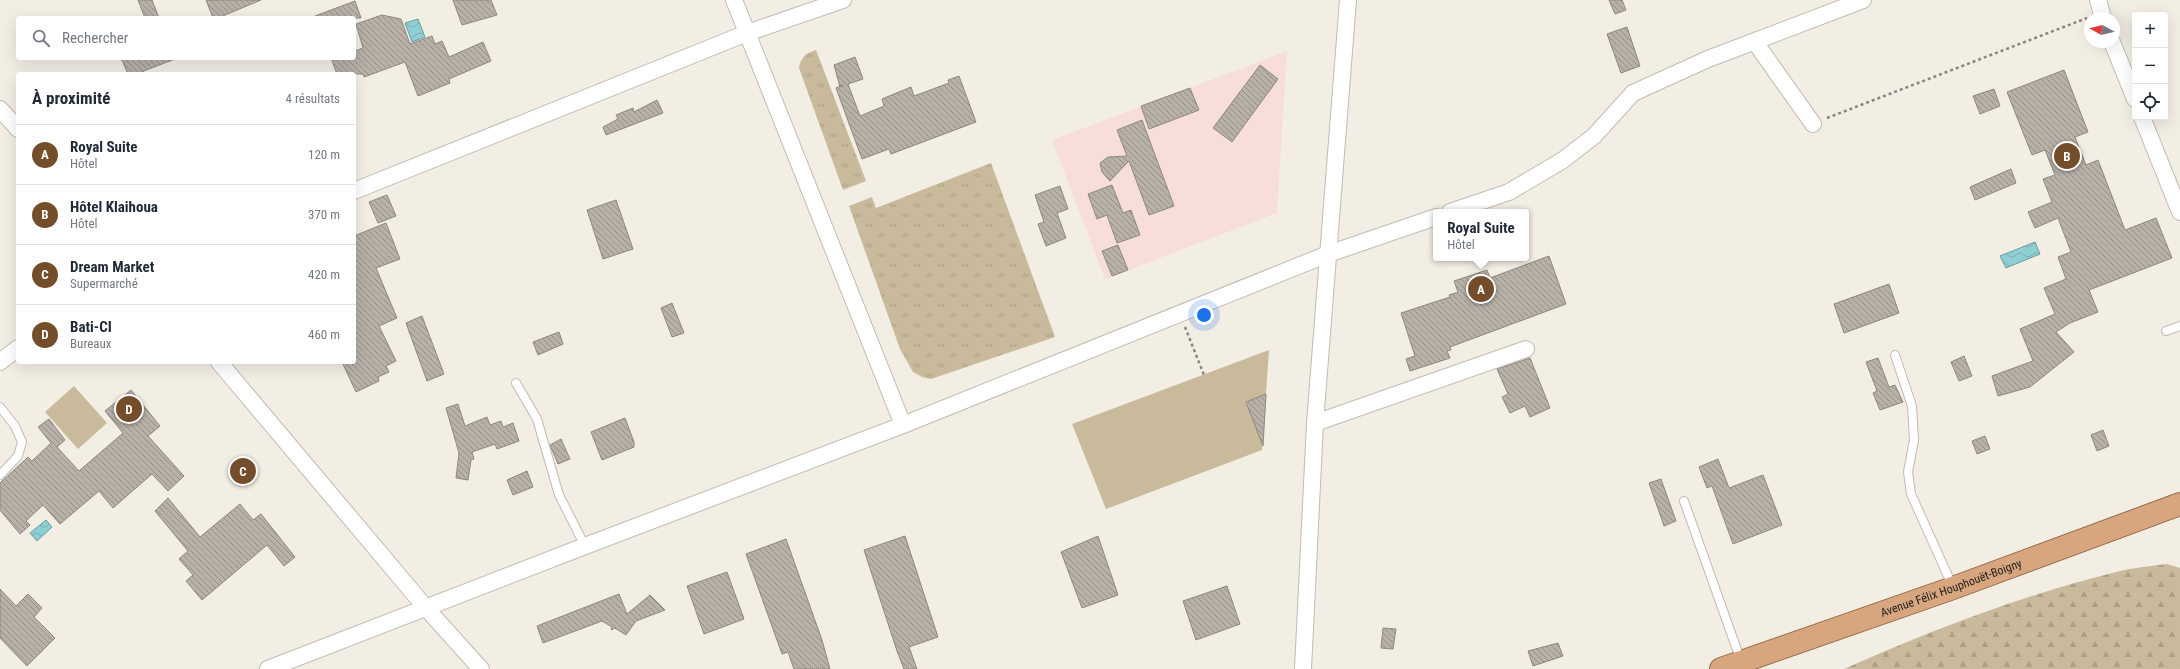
<!DOCTYPE html>
<html lang="fr">
<head>
<meta charset="utf-8">
<style>
	:root { --surface:#fff; --page:#f2f2f3; --text:#1f2937; --muted:#747a83; --line:#e0e1e3; --accent:#744e2a }
	body { margin:0; font-family:"Roboto Condensed",sans-serif; background:var(--page); color:var(--text) }
	.controls { position:absolute; right:12px; top:12px; display:grid; overflow:hidden; border-radius:4px; box-shadow:0 4px 16px #0002 }
	.controls button { width:36px; height:36px; display:grid; place-items:center; padding:0; border:0; border-bottom:1px solid var(--line); background:var(--surface); color:var(--text); font:20px sans-serif }
	.compass { position:absolute; left:2084px; top:12px; width:36px; height:36px; border-radius:50%; background:var(--surface); box-shadow:0 4px 16px #0002; rotate:278deg }
	.you { position:absolute; left:1204px; top:315px; width:14px; height:14px; margin:-10px; border:3px solid #fff; border-radius:50%; background:#1a73e8; box-shadow:0 0 0 6px #1a73e833 }
	.badge { display:grid; place-items:center; width:26px; height:26px; border-radius:50%; background:var(--accent); color:#fff; font-size:13px; font-weight:700 }
	.pin { position:absolute; translate:-50% -50%; border:2px solid #fff; box-shadow:0 1px 4px #0006 }
	.popup { position:absolute; left:1433px; top:209px; width:96px; height:52px; box-sizing:border-box; display:grid; place-content:center; border-radius:4px; background:var(--surface); filter:drop-shadow(0 1px 3px #0005); font-size:13px; white-space:nowrap; color:var(--muted) }
	.popup b { font-size:15px; color:var(--text) }
	.popup::after { content:''; position:absolute; left:50%; top:100%; margin-left:-8px; border:8px solid transparent; border-top-color:var(--surface) }
	.list { margin:0; padding:0; list-style:none }
	h2 { display:flex; justify-content:space-between; align-items:center; height:52px; margin:0; padding:0 16px; font-size:17px }
	h2 small { font-size:13px; font-weight:400; color:var(--muted) }
	.list li { display:grid; grid-template-columns:26px 1fr auto; gap:12px; align-items:center; box-sizing:border-box; height:60px; padding:0 16px; border-top:1px solid var(--line) }
	.list b { display:block; font-size:15px; white-space:nowrap }
	.list p { margin:0; font-size:13px; white-space:nowrap; color:var(--muted) }
	.list em { font-size:13px; font-style:normal; color:var(--muted) }
	.icon { flex:none; width:22px; height:22px; fill:none; stroke:currentColor; stroke-width:2; stroke-linecap:round; stroke-linejoin:round }
	.map { position:relative; flex:none; width:2180px; height:669px; overflow:hidden }
	.search { position:absolute; background:var(--surface); box-shadow:0 4px 16px #0002; left:16px; top:16px; width:340px; height:44px; display:flex; align-items:center; gap:10px; box-sizing:border-box; padding:0 14px; border-radius:4px; color:var(--muted); font-size:15px }
	.panel { position:absolute; background:var(--surface); box-shadow:0 4px 16px #0002; left:16px; top:72px; width:340px; height:292px; border-radius:4px }
	.map>svg:first-child { display:block }
	.education { fill:#f8ded9 }
	.grass { fill:url(#grass-tufts) }
	.forest { fill:url(#forest-firs) }
	.green { fill:#caba9c }
	.water { fill:url(#water-waves); stroke:#6e9b9e }
	.building { fill:url(#building-back-hatch); stroke:#8e8980 }
	.lines { fill:none; stroke-linecap:round; stroke-linejoin:round }
	.service-casing { stroke:#c1bcb3; stroke-width:10 }
	.minor-casing { stroke:#c1bcb3; stroke-width:18 }
	.trunk-casing { stroke:#946a48; stroke-width:24 }
	.path { stroke:#89857f; stroke-width:2.5; stroke-dasharray:3 3; stroke-linecap:butt }
	.service { stroke:#fff; stroke-width:8 }
	.minor { stroke:#fff; stroke-width:16 }
	.trunk { stroke:#d8a67e; stroke-width:22 }
	.labels { text-anchor:middle; dominant-baseline:central; stroke-width:3; stroke-linejoin:round; paint-order:stroke }
	.street-label { font-size:12px; fill:#252320; stroke:#f3eee4 }
</style>
</head>
<body>
<div class="map">
<svg width="2180" height="669" viewBox="0 0 2180 669">
	<defs>
		<pattern id="grass-tufts" width="24" height="20" patternUnits="userSpaceOnUse"><rect width="24" height="20" fill="#caba9c"/><path d="M3 7l-1-3M5 7V3M7 7l1-3M15 17l-1-3M17 17v-4M19 17l1-3" fill="none" stroke="#ada086"/></pattern>
		<pattern id="forest-firs" width="22" height="20" patternUnits="userSpaceOnUse"><rect width="22" height="20" fill="#caba9c"/><path d="M5 1l3.5 6h-7zM16 11l3.5 6h-7z" fill="#ada086"/></pattern>
		<pattern id="water-waves" width="16" height="10" patternUnits="userSpaceOnUse"><rect width="16" height="10" fill="#8ecfd4"/><path d="M0 5q4-4 8 0t8 0" fill="none" stroke="#7ab1b6"/></pattern>
		<pattern id="building-back-hatch" width="6" height="6" patternUnits="userSpaceOnUse"><rect width="6" height="6" fill="#b7b1a8"/><path d="M-1 5l2 2M0 0l6 6M5-1l2 2" fill="none" stroke="#959088"/></pattern>
	</defs>
	<rect width="100%" height="100%" fill="#f3eee4"/>
	<path class="education" d="M 1287,51 L 1277,213 L 1105,279 L 1052,140 Z"/>
	<path class="grass" d="M 816,50 L 866,181 L 843,190 L 799,68 C 801,57 806,53 816,50 Z
		M 991,163 L 1055,337 L 931,379 L 922,377 L 913,372 L 900,349 L 849,206 L 872,197 L 876,208 Z"/>
	<path class="forest" d="M 2167,564 L 2180,568 L 2180,669 L 1844,669 C 1932,630 2023,595 2116,572 C 2132,568 2150,566 2167,564 Z"/>
	<path class="green" d="M 1269,350 L 1262,450 L 1106,509 L 1072,424 Z
		M 74,386 L 107,423 L 78,449 L 45,412 Z"/>
	<path class="water" d="M 418,19 L 425,37 L 412,42 L 405,23 Z
		M 2035,242 L 2040,254 L 2006,268 L 2000,256 Z
		M 46,520 L 52,527 L 37,541 L 30,533 Z"/>
	<path class="building" d="M 138,0 L 152,0 L 159,18 L 145,18 Z
		M 206,0 L 261,0 L 218,18 L 213,18 Z
		M 453,0 L 491,0 L 497,15 L 462,25 Z
		M 1609,0 L 1622,0 L 1626,10 L 1615,14 Z
		M 355,1 L 361,18 L 315,18 L 315,16 Z
		M 382,15 L 401,19 L 410,44 L 432,36 L 435,44 L 442,41 L 449,57 L 483,42 L 491,61 L 449,79 L 450,83 L 418,96 L 405,62 L 364,77 L 363,74 L 337,74 L 331,58 L 357,58 L 355,51 L 363,48 L 356,24 Z
		M 1627,27 L 1640,66 L 1621,73 L 1607,34 Z
		M 855,57 L 863,79 L 848,84 L 860,116 L 884,106 L 882,99 L 911,87 L 914,96 L 949,83 L 948,80 L 959,76 L 976,122 L 891,154 L 889,149 L 862,159 L 836,88 L 843,85 L 840,87 L 834,65 Z
		M 121,58 L 174,58 L 175,59 L 136,74 L 128,74 Z
		M 1260,65 L 1278,79 L 1232,142 L 1213,128 Z
		M 2064,70 L 2088,132 L 2075,137 L 2086,165 L 2098,160 L 2125,230 L 2156,218 L 2172,258 L 2089,290 L 2098,312 L 2070,323 L 2056,332 L 2074,352 L 2030,387 L 1998,396 L 1992,376 L 2033,361 L 2020,329 L 2055,314 L 2044,288 L 2066,279 L 2058,257 L 2071,252 L 2058,218 L 2035,228 L 2028,212 L 2052,202 L 2043,179 L 2055,175 L 2045,150 L 2032,155 L 2007,92 Z
		M 1190,88 L 1199,110 L 1149,129 L 1141,106 Z
		M 1994,89 L 2000,106 L 1980,114 L 1973,96 Z
		M 657,100 L 663,113 L 606,135 L 603,127 L 618,119 L 616,115 L 633,108 L 634,112 Z
		M 1142,120 L 1174,206 L 1149,215 L 1129,161 L 1110,181 L 1102,172 L 1100,163 L 1108,157 L 1127,156 L 1117,130 Z
		M 2011,169 L 2016,183 L 1975,200 L 1970,187 Z
		M 1112,185 L 1123,213 L 1131,210 L 1140,235 L 1117,243 L 1107,215 L 1097,219 L 1088,194 Z
		M 1060,186 L 1068,209 L 1057,213 L 1066,238 L 1046,246 L 1038,224 L 1044,222 L 1035,195 Z
		M 387,195 L 396,216 L 378,223 L 369,202 Z
		M 616,200 L 633,249 L 603,259 L 587,210 Z
		M 386,223 L 400,259 L 376,268 L 397,318 L 379,326 L 396,361 L 386,366 L 389,372 L 378,377 L 379,381 L 356,392 L 342,362 L 354,362 L 354,236 Z
		M 1118,245 L 1128,270 L 1112,276 L 1102,251 Z
		M 1549,256 L 1566,304 L 1450,347 L 1451,350 L 1447,351 L 1450,358 L 1410,371 L 1406,359 L 1415,356 L 1401,313 L 1450,297 L 1449,295 L 1458,292 L 1454,281 L 1487,270 L 1490,278 Z
		M 1889,284 L 1899,313 L 1844,333 L 1834,304 Z
		M 672,303 L 684,333 L 672,337 L 661,308 Z
		M 422,316 L 444,374 L 427,381 L 406,323 Z
		M 559,332 L 563,344 L 538,355 L 533,342 Z
		M 1964,356 L 1972,376 L 1959,381 L 1951,362 Z
		M 1530,358 L 1550,408 L 1530,417 L 1525,406 L 1510,413 L 1502,397 L 1508,394 L 1497,369 Z
		M 1878,358 L 1889,387 L 1895,385 L 1903,402 L 1880,410 L 1873,393 L 1877,391 L 1866,362 Z
		M 131,390 L 160,426 L 148,436 L 184,476 L 168,491 L 152,474 L 113,508 L 99,491 L 60,524 L 43,505 L 26,521 L 30,525 L 20,534 L 0,510 L 0,483 L 28,457 L 32,461 L 51,443 L 38,427 L 49,419 L 65,440 L 57,447 L 79,471 L 123,433 L 105,411 Z
		M 1266,394 L 1263,446 L 1246,402 Z
		M 458,404 L 465,426 L 487,417 L 490,425 L 501,421 L 503,427 L 513,423 L 519,441 L 497,449 L 495,444 L 472,452 L 474,459 L 471,460 L 468,480 L 456,478 L 459,453 L 446,408 Z
		M 625,418 L 634,442 L 634,447 L 602,460 L 591,432 Z
		M 2103,430 L 2109,446 L 2097,451 L 2091,435 Z
		M 1985,436 L 1990,449 L 1977,454 L 1972,441 Z
		M 561,439 L 570,459 L 558,464 L 550,445 Z
		M 1718,459 L 1729,488 L 1763,475 L 1782,525 L 1733,544 L 1712,486 L 1707,488 L 1699,467 Z
		M 527,471 L 533,487 L 513,495 L 507,480 Z
		M 1661,479 L 1676,521 L 1664,526 L 1649,483 Z
		M 168,498 L 200,537 L 240,504 L 253,520 L 261,514 L 295,557 L 284,566 L 267,545 L 202,600 L 186,581 L 193,575 L 179,559 L 188,551 L 155,511 Z
		M 905,536 L 938,637 L 909,647 L 917,669 L 904,669 L 897,651 L 864,550 Z
		M 1098,536 L 1118,595 L 1082,608 L 1061,552 Z
		M 786,539 L 822,640 L 830,669 L 794,669 L 788,652 L 782,654 L 746,554 Z
		M 727,572 L 744,619 L 704,634 L 687,586 Z
		M 1227,586 L 1240,624 L 1196,640 L 1183,601 Z
		M 0,589 L 16,606 L 28,594 L 42,608 L 34,617 L 55,638 L 27,666 L 0,638 Z
		M 619,594 L 627,614 L 650,595 L 665,610 L 636,621 L 626,635 L 615,628 L 611,630 L 612,627 L 602,621 L 543,643 L 537,626 Z
		M 1383,628 L 1396,629 L 1393,649 L 1381,648 Z
		M 1558,643 L 1563,656 L 1533,666 L 1528,651 Z"/>
	<g class="lines">
		<defs>
			<path id="service" d="M 2166,331 L 2180,326
				M 1895,355 L 1912,406 L 1914,440 L 1908,472 L 1911,494 L 1953,587
				M 516,383 L 537,419 L 559,495 L 585,546
				M 0,407 L 15,426 L 22,442 L 18,456 L 0,475
				M 1684,501 L 1741,661"/>
			<path id="minor" d="M 734,0 L 903,425
				M 2098,0 L 2103,18
				M 1755,42 L 1813,124
				M 2112,42 L 2135,99
				M 0,109 L 18,129
				M 2142,117 L 2180,212
				M 354,191 L 747,33 L 843,0
				M 1450,212 L 1509,192 L 1563,160 L 1594,136 L 1633,93 L 1708,59 L 1863,0
				M 0,362 L 18,348
				M 219,362 L 426,608 L 481,669
				M 1315,423 L 1526,349
				M 268,669 L 585,546 L 903,425 L 1328,254 L 1436,217
				M 1303,669 L 1315,423 L 1348,0"/>
			<g id="trunk">
				<path id="s1" d="M 1721,669 L 1953,588 L 2180,504"/>
			</g>
		</defs>
		<use href="#service" class="service-casing"/>
		<use href="#minor" class="minor-casing"/>
		<use href="#trunk" class="trunk-casing"/>
		<path class="path" d="M 1827,118 L 2087,18
			M 1185,327 L 1204,375"/>
		<use href="#service" class="service"/>
		<use href="#minor" class="minor"/>
		<use href="#trunk" class="trunk"/>
	</g>
	<g class="labels">
		<g class="street-label">
			<text stroke="none"><textPath href="#s1" startOffset="244">Avenue Félix Houphouët-Boigny</textPath></text>
		</g>
	</g>
</svg>
<div class="controls">
<button>+</button>
<button>−</button>
<button><svg class="icon" aria-label="locate" viewBox="0 0 24 24"><circle cx="12" cy="12" r="6"/><path d="M12 2v4M12 18v4M2 12h4M18 12h4"/></svg></button>
</div>
<svg class="compass" viewBox="-18 -18 36 36"><path d="M0-13l5 13h-10z" fill="#e53935"/><path d="M0 13l5-13h-10z" fill="#747a83"/></svg>
<div class="you"></div>
<div class="pin badge" style="left:1481px;top:289px">A</div>
<div class="popup"><b>Royal Suite</b>Hôtel</div>
<div class="pin badge" style="left:2067px;top:156px">B</div>
<div class="pin badge" style="left:243px;top:471px">C</div>
<div class="pin badge" style="left:129px;top:409px">D</div>
<div class="search"><svg class="icon" aria-label="search" viewBox="0 0 24 24"><circle cx="10" cy="10" r="6"/><path d="M15 15l6 6"/></svg>Rechercher</div>
<section class="panel">
<h2>À proximité<small>4 résultats</small></h2>
<ul class="list">
<li><span class="badge">A</span><div><b>Royal Suite</b><p>Hôtel</p></div><em>120 m</em></li>
<li><span class="badge">B</span><div><b>Hôtel Klaihoua</b><p>Hôtel</p></div><em>370 m</em></li>
<li><span class="badge">C</span><div><b>Dream Market</b><p>Supermarché</p></div><em>420 m</em></li>
<li><span class="badge">D</span><div><b>Bati-CI</b><p>Bureaux</p></div><em>460 m</em></li>
</ul>
</section>
</div>
</body>
</html>
